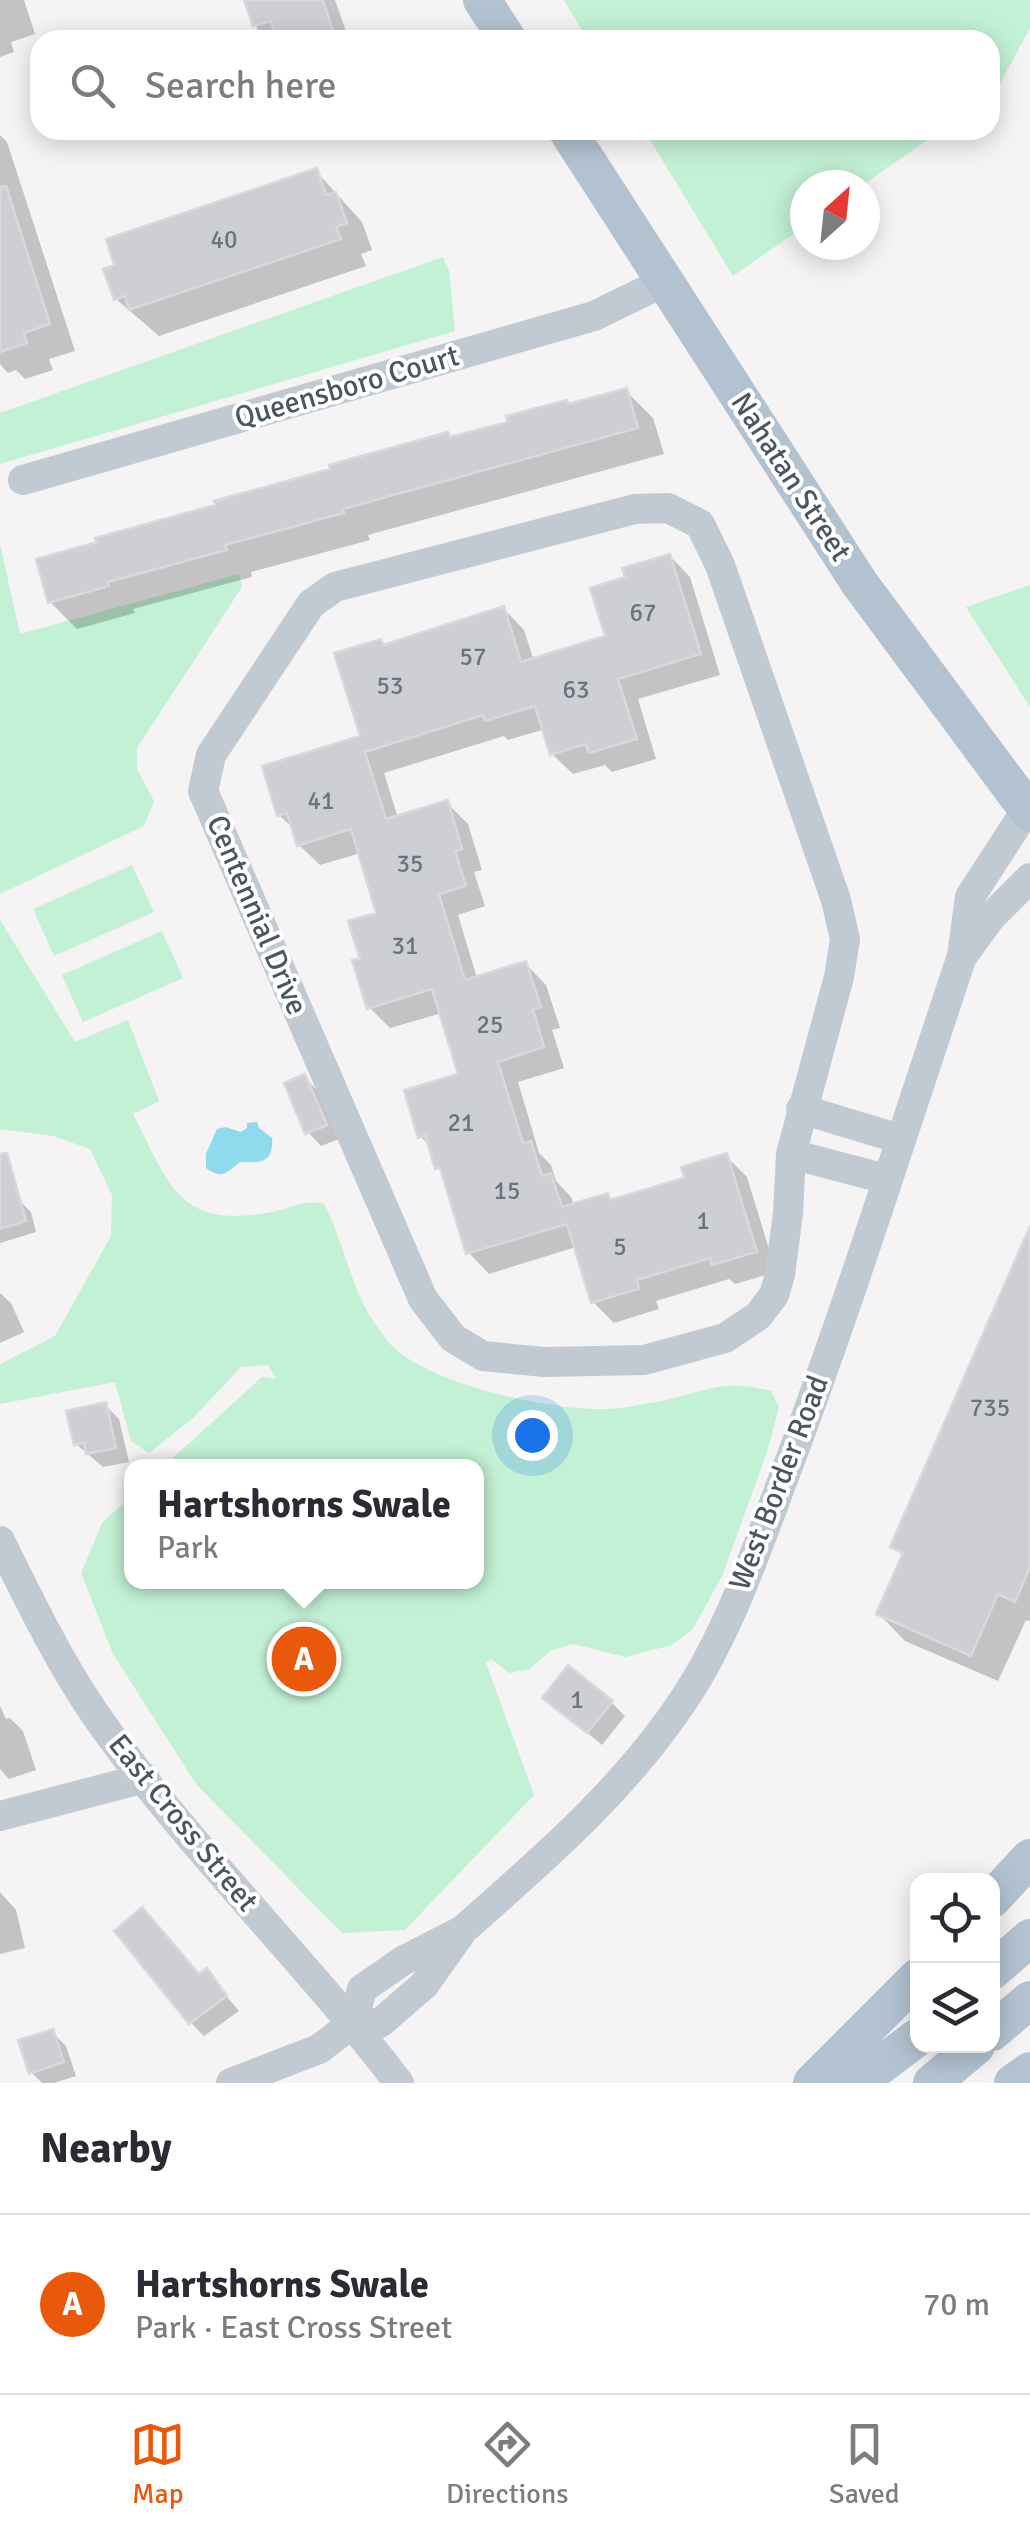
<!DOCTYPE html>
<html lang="en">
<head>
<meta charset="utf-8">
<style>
	:root { --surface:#fff; --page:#f7f7f7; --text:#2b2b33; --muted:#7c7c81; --line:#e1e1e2; --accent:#ea580c }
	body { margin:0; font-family:Signika,sans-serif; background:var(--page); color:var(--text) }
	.controls { position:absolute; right:30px; bottom:30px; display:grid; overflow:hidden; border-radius:20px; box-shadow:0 5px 25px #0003 }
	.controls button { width:90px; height:90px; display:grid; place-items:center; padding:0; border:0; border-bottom:2px solid var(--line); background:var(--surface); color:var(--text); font:50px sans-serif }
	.compass { position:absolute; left:790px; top:170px; width:90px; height:90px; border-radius:50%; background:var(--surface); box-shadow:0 5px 25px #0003; rotate:27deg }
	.you { position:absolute; left:532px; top:1435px; width:35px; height:35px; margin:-25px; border:8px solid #fff; border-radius:50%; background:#1a73e8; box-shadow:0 0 0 15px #1a73e833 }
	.badge { display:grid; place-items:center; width:65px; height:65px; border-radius:50%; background:var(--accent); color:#fff; font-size:32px; font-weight:700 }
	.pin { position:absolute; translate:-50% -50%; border:5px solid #fff; box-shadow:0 2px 10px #0006 }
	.popup { position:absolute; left:124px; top:1459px; width:360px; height:130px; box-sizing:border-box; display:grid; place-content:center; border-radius:20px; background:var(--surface); filter:drop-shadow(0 2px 8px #0005); font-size:32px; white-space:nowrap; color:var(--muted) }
	.popup b { font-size:38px; color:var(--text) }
	.popup::after { content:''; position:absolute; left:50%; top:100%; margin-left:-20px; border:20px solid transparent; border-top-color:var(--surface) }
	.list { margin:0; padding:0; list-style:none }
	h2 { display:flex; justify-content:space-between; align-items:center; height:130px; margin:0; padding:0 40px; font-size:42px }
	h2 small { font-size:32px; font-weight:400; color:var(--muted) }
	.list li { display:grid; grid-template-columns:65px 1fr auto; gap:30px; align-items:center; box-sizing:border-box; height:180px; padding:0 40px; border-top:2px solid var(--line) }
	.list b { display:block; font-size:38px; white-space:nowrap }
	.list p { margin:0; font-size:32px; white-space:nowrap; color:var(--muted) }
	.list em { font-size:32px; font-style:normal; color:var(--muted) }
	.icon { flex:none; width:55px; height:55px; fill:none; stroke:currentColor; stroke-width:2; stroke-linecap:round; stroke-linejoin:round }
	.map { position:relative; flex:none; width:1030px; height:2083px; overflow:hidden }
	.search { position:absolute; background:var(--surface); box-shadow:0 5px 25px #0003; left:30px; right:30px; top:30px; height:110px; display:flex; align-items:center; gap:25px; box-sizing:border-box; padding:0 35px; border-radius:30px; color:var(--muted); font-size:38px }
	.sheet { height:310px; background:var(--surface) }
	nav { display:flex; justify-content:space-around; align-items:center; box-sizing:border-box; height:140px; border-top:2px solid var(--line); background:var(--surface); font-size:28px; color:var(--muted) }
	nav a { display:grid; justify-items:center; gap:5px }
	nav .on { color:var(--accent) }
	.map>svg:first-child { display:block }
	.green { fill:#c3f1d5 }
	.water { fill:#90daee }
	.shadow { fill:#0003 }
	.building { fill:#cdcfd5; stroke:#d7d9de; stroke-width:2.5 }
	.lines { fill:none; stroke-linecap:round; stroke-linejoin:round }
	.minor { stroke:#c1cad2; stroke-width:30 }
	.major { stroke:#b3c2d1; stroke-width:38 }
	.labels { text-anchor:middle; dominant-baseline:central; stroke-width:8; stroke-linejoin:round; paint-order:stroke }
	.number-label { font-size:25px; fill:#6b747e }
	.street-label { font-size:30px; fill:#4a5661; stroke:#fff }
</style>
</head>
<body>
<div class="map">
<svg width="1030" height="2083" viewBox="0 0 1030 2083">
	<rect width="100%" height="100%" fill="#f5f3f3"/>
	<path class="green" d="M 564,0 L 1030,0 L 1030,28 L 996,91 L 990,95 L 990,40 L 588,40 Z
		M 644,130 L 941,130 L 863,185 L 805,185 L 805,226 L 733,276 Z
		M 443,257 L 449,271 L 455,331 L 0,464 L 0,413 Z
		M 0,544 L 20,634 L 239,574 L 242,587 L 137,748 L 137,769 L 154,801 L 144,826 L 0,894 Z
		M 1030,585 L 1030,707 L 966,607 Z
		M 132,865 L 154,912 L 54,956 L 33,909 Z
		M 0,920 L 75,1042 L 128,1020 L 159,1101 L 133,1114 C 170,1185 178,1230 272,1212 C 290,1209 305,1199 324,1204 C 342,1238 349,1278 367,1311 C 374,1322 385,1339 394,1348 C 434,1385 552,1411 606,1409 C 618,1409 631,1406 644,1404 C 696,1397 716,1376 771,1391 L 779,1407 L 767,1452 L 723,1574 L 693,1629 L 672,1645 L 625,1657 L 573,1644 L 550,1651 L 530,1669 L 509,1673 L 491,1659 L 486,1663 L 534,1795 L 405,1930 L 342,1933 L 196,1784 L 113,1654 L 81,1573 L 102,1523 L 131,1496 L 132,1582 L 476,1582 L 476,1466 L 164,1466 L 262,1377 L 276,1379 L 268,1365 L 241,1367 L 193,1418 L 149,1453 L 131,1441 L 115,1382 L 0,1404 L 0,1364 L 55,1336 L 111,1236 L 112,1195 L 90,1149 L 53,1136 L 0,1129 Z
		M 162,931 L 183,978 L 83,1022 L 62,975 Z"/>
	<path class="water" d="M 257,1122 L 259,1128 L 272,1138 C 274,1163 260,1163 241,1162 C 226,1171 224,1181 206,1168 L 206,1154 L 217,1129 L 225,1127 L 241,1132 L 247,1128 L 247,1123 Z"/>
	<path class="shadow" d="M 0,0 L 24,0 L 35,34 L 11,42 L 14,52 L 0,57 Z
		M 247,0 L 335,0 L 349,40 L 261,40 Z
		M 0,135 L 7,142 L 75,351 L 49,359 L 53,370 L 25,379 L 16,370 L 8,373 L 0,364 Z
		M 316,171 L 362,222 L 372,250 L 361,254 L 366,266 L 159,336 L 116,299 Z
		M 626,391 L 653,418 L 664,454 L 368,535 L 370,540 L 251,572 L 252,577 L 133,609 L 135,613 L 77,629 L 50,602 L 452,439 Z
		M 670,556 L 690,577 L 720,675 L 638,699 L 656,759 L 612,772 L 605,765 L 573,774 L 552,754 L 545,729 L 508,740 L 504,736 L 384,773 L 398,818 L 447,803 L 468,824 L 482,870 L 474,872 L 485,906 L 458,915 L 477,978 L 526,964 L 546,985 L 560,1028 L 552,1030 L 564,1068 L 518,1082 L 539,1153 L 551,1165 L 556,1181 L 571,1197 L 574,1205 L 607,1195 L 613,1202 L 687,1180 L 726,1156 L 747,1177 L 776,1272 L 735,1284 L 729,1279 L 656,1301 L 659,1309 L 614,1323 L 593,1302 L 576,1247 L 489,1274 L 469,1253 L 446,1176 L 438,1168 L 431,1147 L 420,1136 L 461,1075 L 442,1013 L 390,1028 L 370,1008 L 363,960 L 379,914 L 361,853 L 320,865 L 299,845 L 295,830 L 279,815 L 363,737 L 380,642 L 385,647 L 504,609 L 524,630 L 534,661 L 609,638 L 628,579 Z
		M 304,1077 L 318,1091 L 339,1139 L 321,1146 L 308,1132 Z
		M 19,1200 L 31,1212 L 36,1232 L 0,1243 L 0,1205 Z
		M 1030,1252 L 1030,1621 L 1026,1620 L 998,1681 L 905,1641 L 879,1614 L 904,1557 L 893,1546 Z
		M 0,1293 L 11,1303 L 24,1332 L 0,1343 Z
		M 105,1405 L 119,1419 L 129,1462 L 103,1467 L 76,1444 Z
		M 546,1698 L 611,1702 L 625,1716 L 602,1745 Z
		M 0,1706 L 6,1719 L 10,1718 L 23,1731 L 36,1770 L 9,1779 L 0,1769 Z
		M 0,1892 L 16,1910 L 25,1948 L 0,1954 Z
		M 206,1972 L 239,2011 L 204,2036 L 191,2023 L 200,1977 Z
		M 52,2032 L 66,2046 L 76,2076 L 54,2083 L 42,2083 L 31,2072 Z"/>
	<path class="building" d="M 244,0 L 323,0 L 336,40 L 277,40 L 271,21 L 253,26 Z
		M 317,168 L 326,195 L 336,192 L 347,223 L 336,227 L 341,239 L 129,310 L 125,296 L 114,300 L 103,269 L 114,265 L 106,239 Z
		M 6,186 L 50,324 L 24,333 L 27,343 L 0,352 L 0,187 Z
		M 627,388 L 638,428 L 343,509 L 344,513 L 225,545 L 227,550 L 108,582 L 109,586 L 48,603 L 36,559 L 97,542 L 95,538 L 215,505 L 214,501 L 330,469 L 329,465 L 448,432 L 450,437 L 507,422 L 506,416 L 567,400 L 568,404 Z
		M 670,554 L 701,654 L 618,679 L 637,739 L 589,753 L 586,744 L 550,755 L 535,706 L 485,721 L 483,715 L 365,752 L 386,819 L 448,800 L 462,849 L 455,851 L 466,886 L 439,894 L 465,980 L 526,961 L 541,1007 L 533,1009 L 544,1047 L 498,1062 L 523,1143 L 531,1141 L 542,1176 L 551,1173 L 562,1207 L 608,1193 L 610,1200 L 684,1178 L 681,1167 L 727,1153 L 757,1252 L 712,1265 L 710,1258 L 637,1280 L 639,1289 L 591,1303 L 567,1224 L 466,1254 L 440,1168 L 435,1169 L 425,1135 L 418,1138 L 404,1090 L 458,1074 L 432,989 L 367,1009 L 352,960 L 360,959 L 348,921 L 376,913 L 351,829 L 297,846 L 287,813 L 277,816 L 262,766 L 360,736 L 334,653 L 381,639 L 383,645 L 504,606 L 521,662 L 605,636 L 590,588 L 625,577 L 622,568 Z
		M 305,1074 L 327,1125 L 305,1134 L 284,1083 Z
		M 7,1153 L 26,1221 L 0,1229 L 0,1154 Z
		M 1030,1226 L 1030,1567 L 1015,1602 L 998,1594 L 971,1656 L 876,1614 L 903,1553 L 890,1547 Z
		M 106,1402 L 116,1448 L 86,1454 L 84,1443 L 74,1445 L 66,1411 Z
		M 568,1665 L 613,1701 L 587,1733 L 542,1698 Z
		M 142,1907 L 199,1974 L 207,1968 L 227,1996 L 189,2024 L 114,1931 Z
		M 53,2029 L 64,2062 L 29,2074 L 18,2040 Z"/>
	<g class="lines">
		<path class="minor" d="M 23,480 L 594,316 L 666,281
			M 668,508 L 700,524 L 720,565 L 836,900 L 845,939 L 839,977 L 791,1154 L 788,1213 L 780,1275 L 774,1295 L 758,1316 L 725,1338 L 644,1360 L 544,1362 L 483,1356 L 453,1338 L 423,1299 L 203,791 L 211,755 L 311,604 L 335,587 L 635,509 Z
			M 964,954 L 991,917 L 1030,878
			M 801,1109 L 900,1139
			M 791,1154 L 886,1179
			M 0,1541 C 29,1599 58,1660 95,1714 C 186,1845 302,1956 399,2083
			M 0,1816 L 145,1778
			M 463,1930 C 543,1859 623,1791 683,1701 C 730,1631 758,1545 788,1466 C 851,1298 905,1126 962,956 L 970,897 L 1027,809
			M 231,2083 L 319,2049 L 353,2023 L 362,1989 L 404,1960 L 463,1930 L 424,1985 L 380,2023 L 353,2023"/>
		<path class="major" d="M 482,0 L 508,40
			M 567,130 L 860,584 L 1030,813
			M 992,1899 L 1030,1858
			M 992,1971 L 1030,1938
			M 992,2032 L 1030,2000
			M 812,2083 L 918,1977
			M 857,2083 L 918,2037
			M 932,2083 L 976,2046
			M 1013,2083 L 1030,2071"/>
	</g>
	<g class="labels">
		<g class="number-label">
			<text x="224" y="239">40</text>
			<text x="643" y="612">67</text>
			<text x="473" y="656">57</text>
			<text x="390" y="685">53</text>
			<text x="576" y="689">63</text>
			<text x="321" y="800">41</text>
			<text x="410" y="863">35</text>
			<text x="405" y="945">31</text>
			<text x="490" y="1024">25</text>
			<text x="461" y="1122">21</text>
			<text x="507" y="1190">15</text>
			<text x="703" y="1220">1</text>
			<text x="620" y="1246">5</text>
			<text x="990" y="1407">735</text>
			<text x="577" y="1699">1</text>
		</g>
		<g class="street-label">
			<text transform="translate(347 387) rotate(-16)">Queensboro Court</text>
			<text transform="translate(791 477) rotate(57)">Nahatan Street</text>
			<text transform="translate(257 915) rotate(67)">Centennial Drive</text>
			<text transform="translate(779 1483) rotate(-69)">West Border Road</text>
			<text transform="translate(183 1823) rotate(51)">East Cross Street</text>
		</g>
	</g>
</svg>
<div class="controls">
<button><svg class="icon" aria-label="locate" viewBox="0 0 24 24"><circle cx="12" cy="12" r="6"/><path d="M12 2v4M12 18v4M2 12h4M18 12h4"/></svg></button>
<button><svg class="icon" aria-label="layers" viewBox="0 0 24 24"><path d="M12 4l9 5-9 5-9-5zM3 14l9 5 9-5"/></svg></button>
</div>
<svg class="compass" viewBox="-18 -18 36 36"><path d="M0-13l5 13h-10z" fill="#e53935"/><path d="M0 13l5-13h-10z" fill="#7c7c81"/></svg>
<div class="you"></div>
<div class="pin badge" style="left:304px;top:1659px">A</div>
<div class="popup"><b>Hartshorns Swale</b>Park</div>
<div class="search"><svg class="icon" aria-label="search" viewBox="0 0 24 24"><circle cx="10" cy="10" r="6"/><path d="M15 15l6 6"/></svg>Search here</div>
</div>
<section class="sheet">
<h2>Nearby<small></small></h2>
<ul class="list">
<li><span class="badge">A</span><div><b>Hartshorns Swale</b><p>Park · East Cross Street</p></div><em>70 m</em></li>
</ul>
</section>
<nav>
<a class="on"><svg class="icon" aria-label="map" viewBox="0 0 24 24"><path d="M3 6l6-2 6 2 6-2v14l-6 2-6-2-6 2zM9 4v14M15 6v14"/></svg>Map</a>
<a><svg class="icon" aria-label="directions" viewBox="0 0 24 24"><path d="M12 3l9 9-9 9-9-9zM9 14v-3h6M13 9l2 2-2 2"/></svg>Directions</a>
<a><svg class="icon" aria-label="saved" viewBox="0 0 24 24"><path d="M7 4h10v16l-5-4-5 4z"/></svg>Saved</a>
</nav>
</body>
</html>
